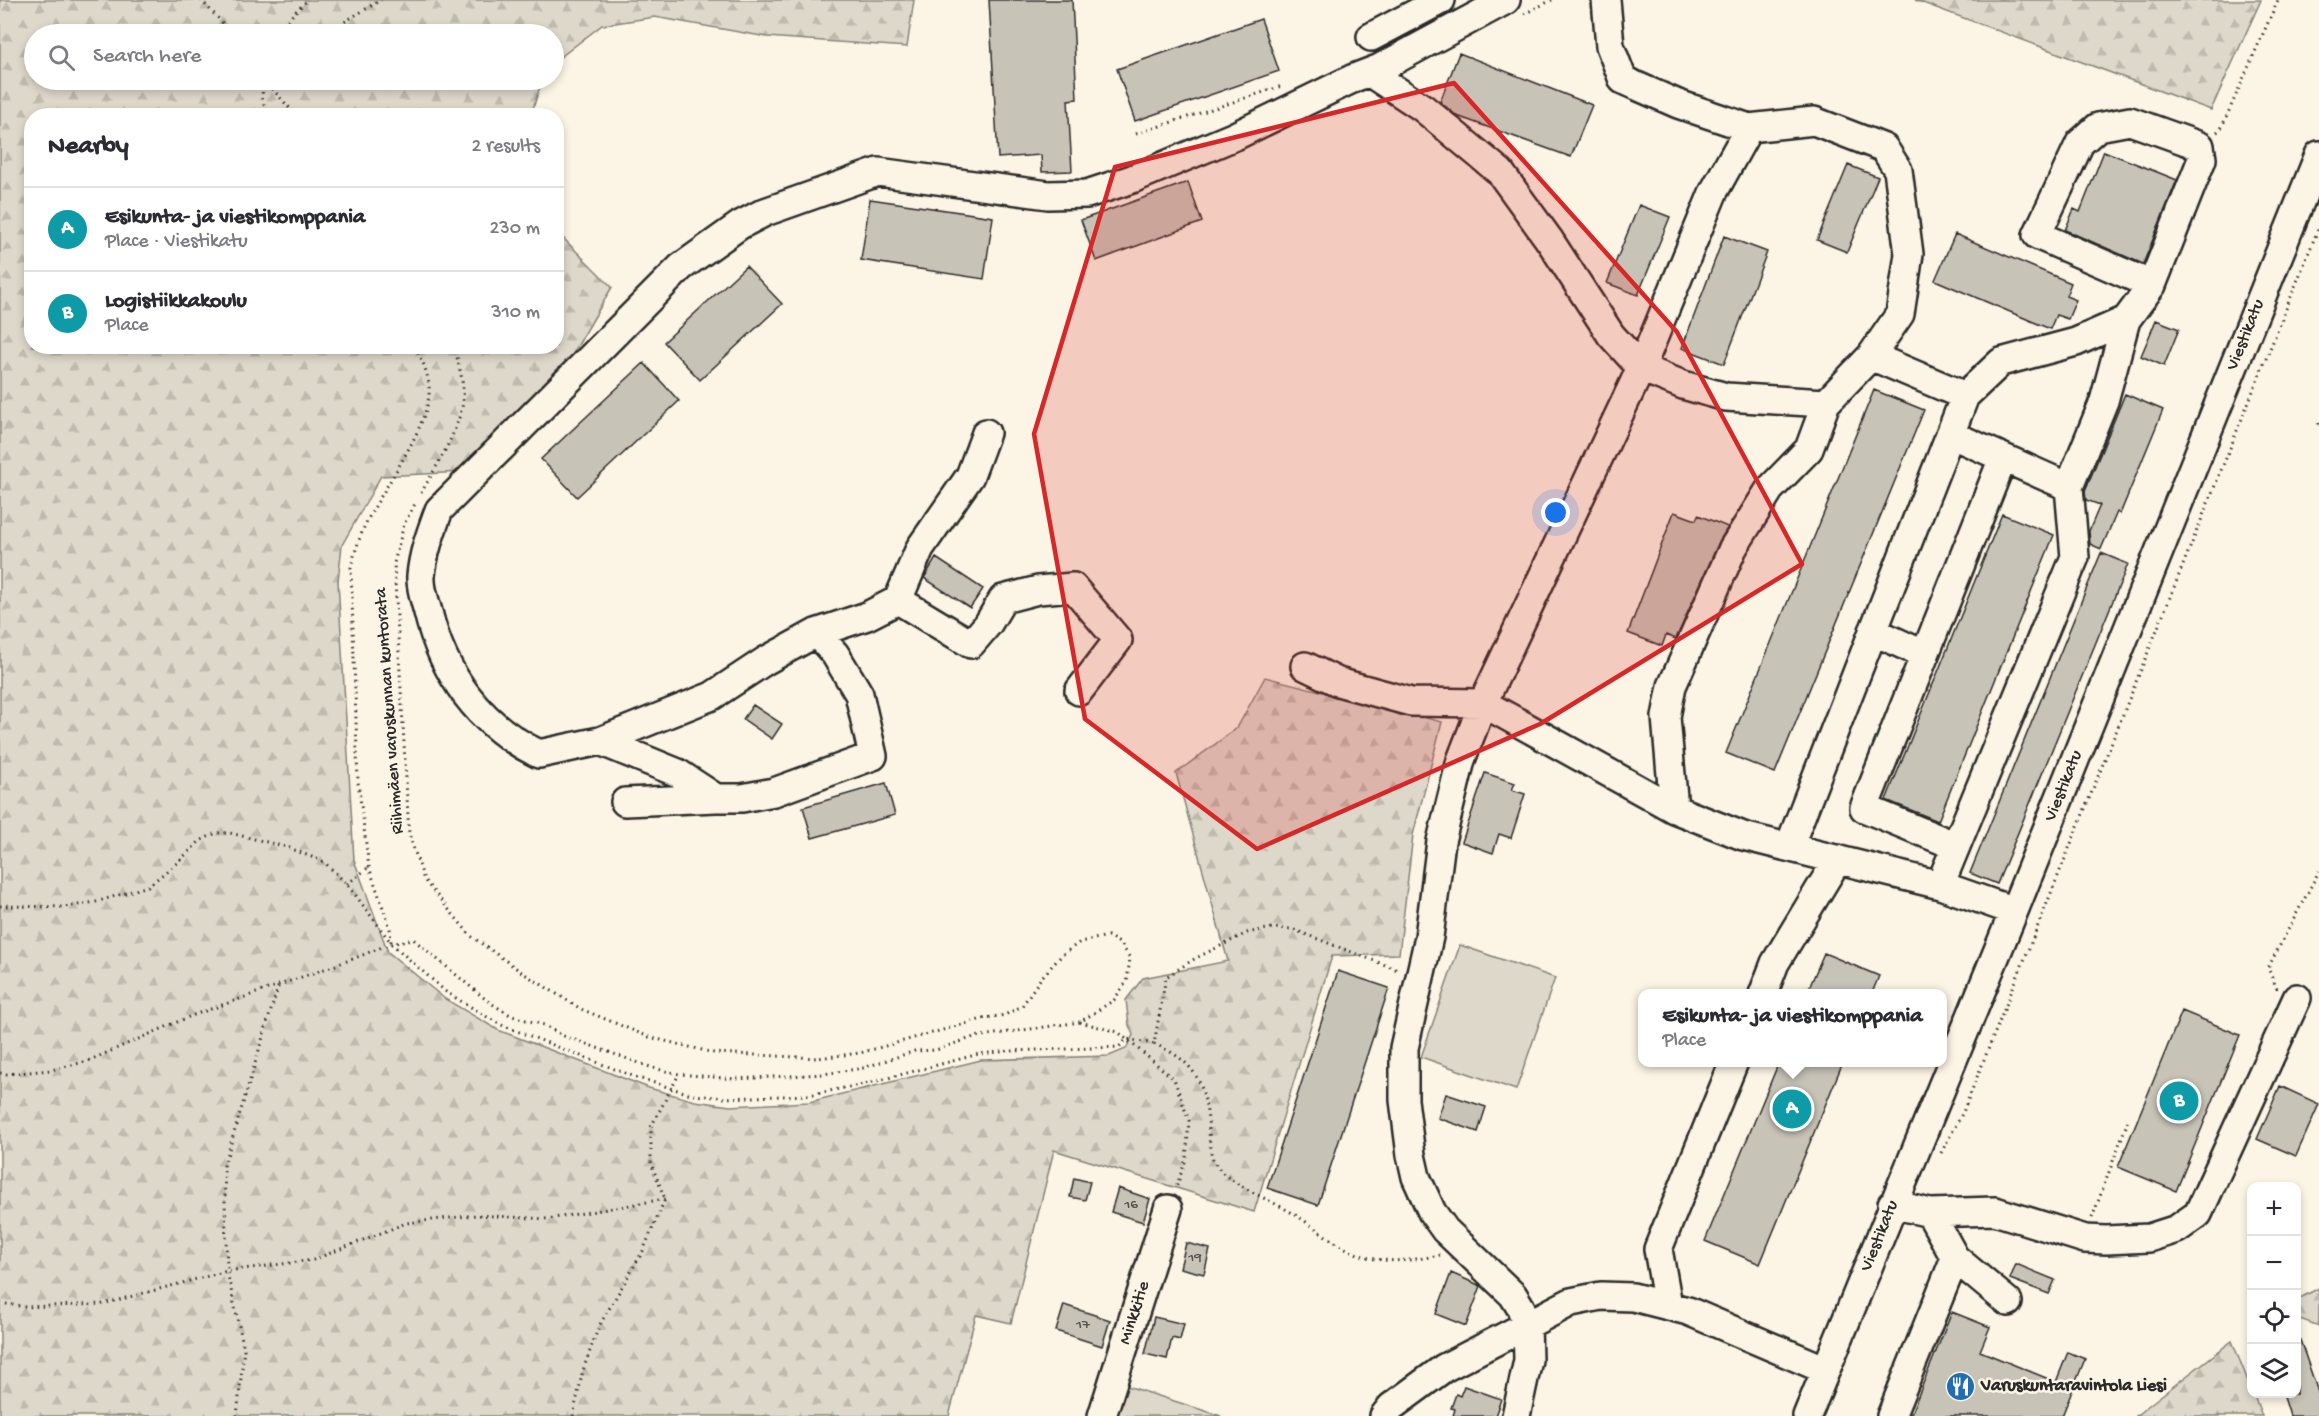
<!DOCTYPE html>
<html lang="en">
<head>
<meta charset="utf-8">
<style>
	:root { --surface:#fff; --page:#f7f7f7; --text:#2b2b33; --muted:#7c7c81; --line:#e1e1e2; --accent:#0b8043 }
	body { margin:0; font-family:"Gochi Hand",sans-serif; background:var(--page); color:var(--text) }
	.controls { position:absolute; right:18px; bottom:18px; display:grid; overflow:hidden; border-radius:12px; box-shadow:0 3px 9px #0003 }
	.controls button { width:54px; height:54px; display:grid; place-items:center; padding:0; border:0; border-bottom:2px solid var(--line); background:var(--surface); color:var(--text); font:30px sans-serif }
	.you { position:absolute; left:1556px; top:513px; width:21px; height:21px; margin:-15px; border:4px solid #fff; border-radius:50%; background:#1a73e8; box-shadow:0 0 0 9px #1a73e833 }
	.badge { display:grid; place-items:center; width:39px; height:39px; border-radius:50%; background:var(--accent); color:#fff; font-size:20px; font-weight:700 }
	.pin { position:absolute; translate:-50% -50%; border:3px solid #fff; box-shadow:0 2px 6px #0006 }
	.popup { position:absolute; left:1638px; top:989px; width:309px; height:78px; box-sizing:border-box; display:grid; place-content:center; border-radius:12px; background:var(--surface); filter:drop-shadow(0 2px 4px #0005); font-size:20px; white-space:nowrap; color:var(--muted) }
	.popup b { font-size:22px; color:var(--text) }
	.popup::after { content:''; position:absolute; left:50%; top:100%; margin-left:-12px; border:12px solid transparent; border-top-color:var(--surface) }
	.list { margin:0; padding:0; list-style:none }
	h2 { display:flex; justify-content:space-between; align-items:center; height:78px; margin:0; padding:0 24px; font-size:26px }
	h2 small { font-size:20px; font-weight:400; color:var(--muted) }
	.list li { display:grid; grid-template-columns:39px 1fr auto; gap:18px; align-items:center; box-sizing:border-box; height:84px; padding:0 24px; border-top:2px solid var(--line) }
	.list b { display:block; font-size:22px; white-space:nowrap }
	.list p { margin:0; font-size:20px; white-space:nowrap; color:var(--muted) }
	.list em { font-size:20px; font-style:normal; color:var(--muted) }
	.icon { flex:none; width:33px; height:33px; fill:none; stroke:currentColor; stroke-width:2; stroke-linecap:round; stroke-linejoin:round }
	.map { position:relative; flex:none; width:2319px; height:1416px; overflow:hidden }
	.search { position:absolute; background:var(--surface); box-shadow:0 3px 9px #0003; left:24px; top:24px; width:540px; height:66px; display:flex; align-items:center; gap:15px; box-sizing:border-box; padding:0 21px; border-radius:33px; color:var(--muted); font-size:22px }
	.panel { position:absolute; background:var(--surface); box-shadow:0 3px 9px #0003; left:24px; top:108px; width:540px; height:246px; border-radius:24px }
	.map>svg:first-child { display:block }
	.green { fill:#ded8ca; stroke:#84827a; stroke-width:1.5 }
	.forest { fill:url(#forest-firs); stroke:#84827a; stroke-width:1.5 }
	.building { fill:#c8c3b7; stroke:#2b2b2b; stroke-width:1.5 }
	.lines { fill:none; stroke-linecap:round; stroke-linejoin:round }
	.minor-casing { stroke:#2b2b2b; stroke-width:32 }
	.path { stroke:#2b2b2b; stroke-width:3; stroke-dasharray:1.5 4.5; stroke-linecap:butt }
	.minor { stroke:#fcf5e5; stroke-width:27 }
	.marked { fill:#d62828; fill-opacity:0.2; stroke:#d62828; stroke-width:4.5; stroke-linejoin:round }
	.labels { text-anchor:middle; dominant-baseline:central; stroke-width:5; stroke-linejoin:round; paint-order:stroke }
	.number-label { font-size:15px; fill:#52514e }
	.street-label { font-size:18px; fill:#2b2b2b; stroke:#fcf5e5 }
	.poi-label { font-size:18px; font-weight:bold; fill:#2b2b2b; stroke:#fcf5e5; text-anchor:start }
</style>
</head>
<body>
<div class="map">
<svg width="2319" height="1416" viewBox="0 0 2319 1416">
	<defs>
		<pattern id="forest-firs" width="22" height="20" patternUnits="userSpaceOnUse" patternTransform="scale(1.5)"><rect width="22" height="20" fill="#ded8ca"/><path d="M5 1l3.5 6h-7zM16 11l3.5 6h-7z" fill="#bfbaae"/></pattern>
	</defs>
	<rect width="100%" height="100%" fill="#fcf5e5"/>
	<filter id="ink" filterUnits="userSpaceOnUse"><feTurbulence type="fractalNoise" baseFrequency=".0167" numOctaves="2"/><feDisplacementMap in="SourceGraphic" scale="12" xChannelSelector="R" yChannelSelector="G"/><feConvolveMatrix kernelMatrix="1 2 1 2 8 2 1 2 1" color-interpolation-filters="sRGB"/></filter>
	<g filter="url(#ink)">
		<path class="green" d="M 1460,945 L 1555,978 L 1516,1090 L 1421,1057 Z
			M 1121,1384 L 1221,1416 L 1111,1416 Z"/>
		<path class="forest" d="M 0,0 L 914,0 L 907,47 L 767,37 L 655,17 L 602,25 L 554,62 L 554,34 L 34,34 L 34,80 L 542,80 L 531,115 L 32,116 L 32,346 L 556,346 L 557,232 L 612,287 L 564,369 L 465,472 L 381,476 L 342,545 L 338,581 L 354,860 L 388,952 L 445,999 L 498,1030 L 649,1088 L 695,1101 L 730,1106 L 809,1102 L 981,1060 L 1109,1056 L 1126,1049 L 1133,1035 L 1129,1025 L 1126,1000 L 1143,978 L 1228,961 L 1176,773 L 1237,728 L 1265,677 L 1442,722 L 1413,835 L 1399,954 L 1332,956 L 1254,1212 L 1054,1150 L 1011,1323 L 976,1315 L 949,1416 L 0,1416 Z
			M 1915,0 L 2261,0 L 2211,110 Z
			M 2319,1288 L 2319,1326 L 2297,1318 L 2296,1300 Z
			M 2232,1341 L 2262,1416 L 2136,1416 L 2149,1405 Z"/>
		<path class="building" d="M 989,0 L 1072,0 L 1077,99 L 1068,100 L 1072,171 L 1042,172 L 1041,155 L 998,158 Z
			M 1261,19 L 1279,71 L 1135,121 L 1117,69 Z
			M 1459,53 L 1592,105 L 1571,157 L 1457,116 L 1440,102 Z
			M 2104,151 L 2177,180 L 2143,264 L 2065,230 L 2074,209 L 2080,212 Z
			M 1848,165 L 1878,177 L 1847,252 L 1817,240 Z
			M 1188,182 L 1202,222 L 1096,261 L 1081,220 Z
			M 870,199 L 993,217 L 984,279 L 861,260 Z
			M 1639,205 L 1670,217 L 1638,295 L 1607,283 Z
			M 1955,234 L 2071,283 L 2066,296 L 2076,300 L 2068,319 L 2056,315 L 2050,329 L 1935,280 Z
			M 1724,236 L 1767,252 L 1724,364 L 1682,348 Z
			M 746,266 L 782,304 L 700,380 L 664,342 Z
			M 2156,320 L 2179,329 L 2164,366 L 2141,356 Z
			M 644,363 L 679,401 L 577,497 L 541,459 Z
			M 1874,390 L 1924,410 L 1775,773 L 1726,753 Z
			M 2125,394 L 2163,410 L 2120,514 L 2117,512 L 2101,549 L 2090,544 L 2089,531 L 2100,505 L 2086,500 L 2085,491 Z
			M 1674,512 L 1696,520 L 1698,515 L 1728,527 L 1719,542 L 1676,639 L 1666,635 L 1662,646 L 1628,633 Z
			M 2002,514 L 2054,535 L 1938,821 L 1886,800 Z
			M 2101,553 L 2128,564 L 1997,884 L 1970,873 Z
			M 936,558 L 983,589 L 970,608 L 924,578 Z
			M 753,705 L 782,724 L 772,739 L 743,719 Z
			M 1485,773 L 1515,783 L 1512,790 L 1525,794 L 1511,838 L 1499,834 L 1493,853 L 1462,842 Z
			M 886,783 L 895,815 L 812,838 L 803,807 Z
			M 1824,953 L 1879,976 L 1872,993 L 1807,993 Z
			M 1338,971 L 1389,988 L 1318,1205 L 1267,1188 Z
			M 2182,1011 L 2240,1035 L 2176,1191 L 2118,1167 Z
			M 1779,1062 L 1843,1062 L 1760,1264 L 1705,1241 Z
			M 2280,1086 L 2319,1104 L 2296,1156 L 2257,1139 Z
			M 1446,1094 L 1486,1107 L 1478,1132 L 1438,1118 Z
			M 1074,1178 L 1090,1182 L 1085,1200 L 1070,1197 Z
			M 1118,1188 L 1150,1199 L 1143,1222 L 1111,1212 Z
			M 1186,1243 L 1210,1249 L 1204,1274 L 1180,1268 Z
			M 2016,1264 L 2055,1280 L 2049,1294 L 2010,1279 Z
			M 1451,1273 L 1481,1286 L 1466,1326 L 1436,1314 Z
			M 1064,1305 L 1110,1320 L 1102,1346 L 1056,1331 Z
			M 1952,1312 L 1990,1327 L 1980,1351 L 2056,1382 L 2068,1352 L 2085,1359 L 2062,1416 L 1910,1416 Z
			M 1154,1317 L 1184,1324 L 1180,1340 L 1172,1338 L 1167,1359 L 1145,1354 Z
			M 2296,1337 L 2299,1337 L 2319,1395 L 2319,1416 L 2290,1416 L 2283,1394 L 2296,1394 Z
			M 1464,1386 L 1501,1399 L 1495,1416 L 1453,1416 L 1455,1409 L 1451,1408 L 1456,1394 L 1460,1396 Z"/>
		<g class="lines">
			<defs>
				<path id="minor" d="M 1371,37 L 1441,0
					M 1370,73 L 1423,108 L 1500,172 L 1550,241 L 1611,335 L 1641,368 L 1683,385 L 1726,397 L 1826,403 L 1871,356 L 1900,314 L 1909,254 L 1898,170 L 1884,148 L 1814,121 L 1749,128 L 1678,104 L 1623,80 L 1610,46 L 1606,0
					M 1749,128 L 1713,193 L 1641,368 L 1483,703 L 1461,760 L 1441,841 L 1429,937 L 1404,1048 L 1404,1100 L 1411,1155 L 1416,1177 L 1432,1212 L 1445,1230 L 1513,1295 L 1521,1308 L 1527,1325 L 1571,1302 L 1601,1296 L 1633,1297 L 1688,1311 L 1826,1370
					M 1871,356 L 1965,396
					M 1950,434 L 2069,487
					M 898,600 L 920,548 L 970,476 L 986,433
					M 1873,631 L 1925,655
					M 1305,666 L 1338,682 L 1411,702 L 1483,703 L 1674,809 L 1743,836 L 1940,885 L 2014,911
					M 1079,691 L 1118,640 L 1073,587 L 1038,590 L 1003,599 L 988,624 L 971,644 L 898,600 L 867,616 L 816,633 L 765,661 L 712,696 L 600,741 L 539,754 C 480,726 443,674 428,612 C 425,601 420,587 421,576 C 423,553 431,532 439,510 L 681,267 L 740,225 L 765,212 L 878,172 L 1048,195 L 1087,194 L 1132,179 L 1235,136 L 1354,78 L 1380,68 L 1506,0
					M 600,741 L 678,773 L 716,798 L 742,798 L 774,792 L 873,756 L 859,694 L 835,654 L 816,633
					M 625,802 L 716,798
					M 1674,809 L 1666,717 L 1672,686 L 1733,548 L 1770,489 L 1809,449 L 1826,403
					M 1956,846 L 1864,808 L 2003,458
					M 1789,847 L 1965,396 L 2001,362 L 2076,342 L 2126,320 L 2152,285 L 2202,159 L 2200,146 L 2130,121 L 2098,127 L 2080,143 L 2037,235 L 2152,285
					M 1940,885 L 2075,557 L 2069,487 L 2104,401 L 2126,320
					M 1763,994 L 1775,963 L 1838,859
					M 1892,1204 L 1930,1213 L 1995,1211 L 2085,1239 L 2106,1240 L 2149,1238 L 2177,1229 L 2198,1214 L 2297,998
					M 1930,1213 L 1955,1258 L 2008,1302
					M 1668,1305 L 1658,1249 L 1734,1062
					M 1102,1416 L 1168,1209
					M 1384,1416 L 1391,1407 L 1444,1368 L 1527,1325 L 1528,1360 L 1516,1416
					M 1807,1416 L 2014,911 L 2319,155
					M 1891,1416 L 1955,1258"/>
			</defs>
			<use href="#minor" class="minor-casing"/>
			<path class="path" d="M 201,0 L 233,34
				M 1524,14 L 1552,0
				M 276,34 L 295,12 L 308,0
				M 324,34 L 381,0
				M 263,80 L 262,100 L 269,116
				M 264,80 L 297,116
				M 2217,132 L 2221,129 L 2278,0
				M 1136,134 L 1282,86
				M 2319,423 L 2319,427
				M 421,493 C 436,467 455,437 462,407 C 466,389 459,365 454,346
				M 347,884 L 369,867
				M 0,906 L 65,907 L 96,902 L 148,886 L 178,862 L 200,841 L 216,833 L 230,833 L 287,847 L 324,862 L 347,884 L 392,944 L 446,992 L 499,1024 L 635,1077 L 694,1095 L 725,1098 L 809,1095 L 869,1083 L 979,1054 L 1010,1051 L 1119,1047 L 1127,1039 L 1154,1044 L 1166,977 L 1196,958 L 1247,933 L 1272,928 L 1292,929 L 1398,970
				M 391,942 L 390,928 L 369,867 L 358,782 L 351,567 C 355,552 359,538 366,523 C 382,490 433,422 429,386 C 428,372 421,359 416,346
				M 2277,989 L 2268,968 L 2319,871
				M 1080,1022 L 1118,1032 L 1174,1079 L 1189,1121 L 1186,1159 L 1176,1188
				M 1154,1044 C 1198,1062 1205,1085 1209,1130 C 1210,1140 1209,1152 1214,1161 C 1217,1167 1223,1174 1229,1178 C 1247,1191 1269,1200 1289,1211 C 1317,1227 1343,1254 1376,1259 C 1397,1263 1419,1259 1440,1255
				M 0,1073 L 6,1074 L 51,1070 L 88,1061 L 191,1016 L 350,960 L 387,945 L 413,939 L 489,1002 L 512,1016 L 544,1025 L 564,1036 L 653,1068 L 679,1074 L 736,1079 L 824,1074 L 863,1068 L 915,1051 L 936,1050 L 974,1037 L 1080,1022 L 1114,1000 L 1127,981 L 1130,958 L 1121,944 L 1108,936 L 1080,942 L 1062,955 L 1041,978 L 1022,1006 L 1005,1015 L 986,1018 L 860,1053 L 818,1058 L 714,1053 L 649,1037 L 581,1009 L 523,973 L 471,936 L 424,880 L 409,834 L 394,563 L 404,524 L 415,504
				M 1941,1153 L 1963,1112 L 2319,227
				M 2092,1218 L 2129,1118
				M 0,1303 L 26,1307 L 103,1304 L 227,1271 L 313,1260 L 406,1223 L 476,1215 L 548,1219 L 665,1199
				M 237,1416 L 244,1349 L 227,1271 L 224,1166 L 279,984
				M 573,1416 L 583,1370 L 599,1326 L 643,1251 L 665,1199 L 651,1163 L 651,1127 L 679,1074"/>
			<use href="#minor" class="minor"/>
		</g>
	</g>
	<path class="marked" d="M 1454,83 L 1677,332 L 1802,564 L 1540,724 L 1257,849 L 1085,719 L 1034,434 L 1115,167 Z"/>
	<defs>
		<symbol id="restaurant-disc" viewBox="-11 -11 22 22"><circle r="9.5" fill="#1f6fb2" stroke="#fcf5e5"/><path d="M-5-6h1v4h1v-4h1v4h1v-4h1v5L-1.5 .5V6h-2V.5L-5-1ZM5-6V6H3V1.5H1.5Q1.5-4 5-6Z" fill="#fff"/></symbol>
	</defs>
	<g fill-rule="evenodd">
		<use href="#restaurant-disc" x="1944" y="1370" width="33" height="33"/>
	</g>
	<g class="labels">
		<g class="number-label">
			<text x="1131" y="1205">16</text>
			<text x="1195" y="1258">19</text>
			<text x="1083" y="1325">17</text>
		</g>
		<g class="street-label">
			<text transform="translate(2246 335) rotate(-68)">Viestikatu</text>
			<text transform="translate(390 711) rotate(-94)">Riihimäen varuskunnan kuntorata</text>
			<text transform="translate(2064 786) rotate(-68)">Viestikatu</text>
			<text transform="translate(1880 1236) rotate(-68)">Viestikatu</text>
			<text transform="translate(1135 1313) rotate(-72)">Minkkitie</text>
		</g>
		<g class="poi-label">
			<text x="1981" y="1386">Varuskuntaravintola Liesi</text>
		</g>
	</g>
</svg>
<div class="controls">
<button>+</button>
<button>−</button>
<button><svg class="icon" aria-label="locate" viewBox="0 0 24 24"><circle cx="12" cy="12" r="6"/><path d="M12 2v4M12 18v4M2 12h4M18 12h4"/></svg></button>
<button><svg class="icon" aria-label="layers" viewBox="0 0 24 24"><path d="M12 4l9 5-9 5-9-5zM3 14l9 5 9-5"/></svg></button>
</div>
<div class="you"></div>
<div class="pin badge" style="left:1792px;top:1109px;background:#0f9aa8">A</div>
<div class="popup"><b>Esikunta- ja viestikomppania</b>Place</div>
<div class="pin badge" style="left:2179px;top:1101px;background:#0f9aa8">B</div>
<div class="search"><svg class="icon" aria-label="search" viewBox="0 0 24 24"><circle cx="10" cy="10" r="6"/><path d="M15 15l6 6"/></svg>Search here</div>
<section class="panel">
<h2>Nearby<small>2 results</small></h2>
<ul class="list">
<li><span class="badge" style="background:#0f9aa8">A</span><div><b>Esikunta- ja viestikomppania</b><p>Place · Viestikatu</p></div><em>230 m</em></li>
<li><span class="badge" style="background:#0f9aa8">B</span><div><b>Logistiikkakoulu</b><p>Place</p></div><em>310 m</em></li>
</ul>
</section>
</div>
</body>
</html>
